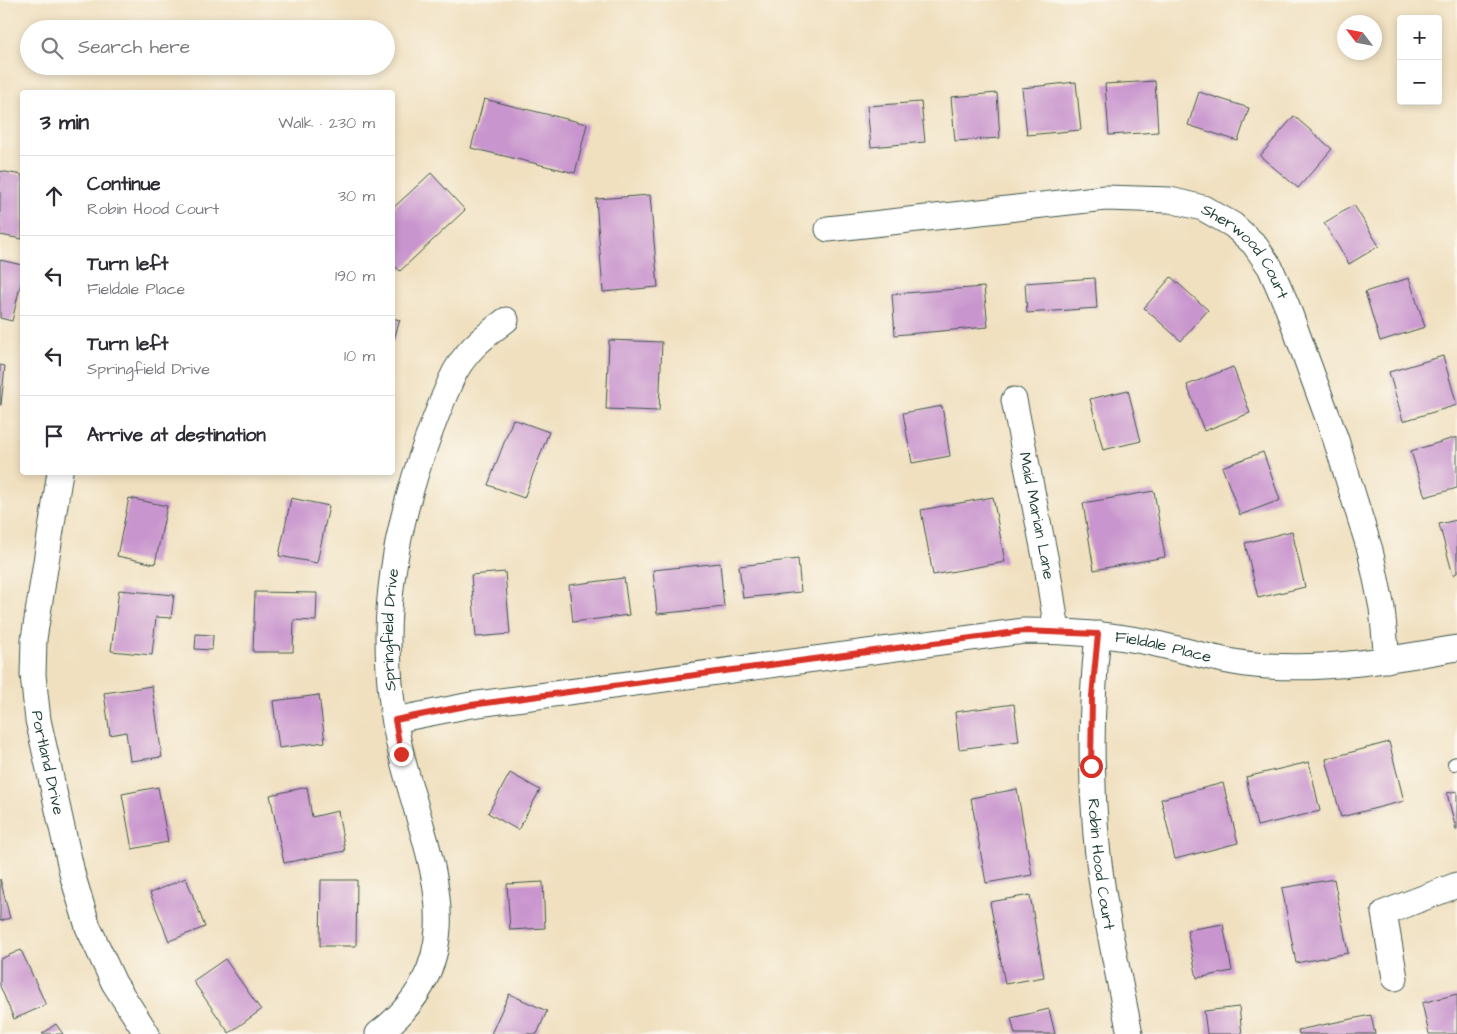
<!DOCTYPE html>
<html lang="en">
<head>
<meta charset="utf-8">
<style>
	:root { --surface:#fff; --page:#f2f2f3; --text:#2b2b33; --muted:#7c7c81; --line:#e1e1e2 }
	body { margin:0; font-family:"Architects Daughter",sans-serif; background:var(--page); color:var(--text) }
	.controls { position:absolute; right:15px; top:15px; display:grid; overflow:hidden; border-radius:5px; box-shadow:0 2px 8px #0003 }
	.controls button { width:45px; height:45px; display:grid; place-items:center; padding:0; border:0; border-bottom:1px solid var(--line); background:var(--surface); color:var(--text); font:25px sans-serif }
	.compass { position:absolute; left:1337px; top:15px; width:45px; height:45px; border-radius:50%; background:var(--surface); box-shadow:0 2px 8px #0003; rotate:302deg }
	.stop { position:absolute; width:15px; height:15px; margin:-11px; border:4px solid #d93025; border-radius:50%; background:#fff }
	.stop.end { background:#d93025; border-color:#fff; box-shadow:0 1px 5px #0008 }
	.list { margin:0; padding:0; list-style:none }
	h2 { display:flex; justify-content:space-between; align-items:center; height:65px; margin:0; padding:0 20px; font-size:21px }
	h2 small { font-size:16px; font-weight:400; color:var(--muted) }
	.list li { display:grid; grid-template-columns:32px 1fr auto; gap:15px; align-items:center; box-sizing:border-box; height:80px; padding:0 20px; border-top:1px solid var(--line) }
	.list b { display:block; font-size:19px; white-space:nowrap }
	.list p { margin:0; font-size:16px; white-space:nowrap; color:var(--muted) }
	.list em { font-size:16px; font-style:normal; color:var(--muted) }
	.icon { flex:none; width:28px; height:28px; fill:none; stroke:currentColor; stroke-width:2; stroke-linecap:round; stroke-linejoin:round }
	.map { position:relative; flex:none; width:1457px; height:1034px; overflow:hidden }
	.search { position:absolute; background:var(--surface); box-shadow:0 2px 8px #0003; left:20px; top:20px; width:375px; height:55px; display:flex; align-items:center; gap:12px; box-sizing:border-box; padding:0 18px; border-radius:28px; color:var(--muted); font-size:19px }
	.panel { position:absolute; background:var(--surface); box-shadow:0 2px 8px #0003; left:20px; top:90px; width:375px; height:385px; border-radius:5px }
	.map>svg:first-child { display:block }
	.building { fill:#c995ce }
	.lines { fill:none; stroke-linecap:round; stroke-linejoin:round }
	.service-casing { stroke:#3e5549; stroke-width:14 }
	.minor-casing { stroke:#3e5549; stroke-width:27 }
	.service { stroke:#fff; stroke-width:12 }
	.minor { stroke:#fff; stroke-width:25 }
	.route { stroke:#d93025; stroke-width:6 }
	.labels { text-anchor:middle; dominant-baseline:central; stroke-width:4; stroke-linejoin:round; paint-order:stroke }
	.street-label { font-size:16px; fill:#1f3d34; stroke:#fbf7ec }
</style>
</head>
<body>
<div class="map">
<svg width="1457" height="1034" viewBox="0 0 1457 1034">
	<rect width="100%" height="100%" fill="#fbf7ec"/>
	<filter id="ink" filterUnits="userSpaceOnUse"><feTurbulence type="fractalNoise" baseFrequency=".02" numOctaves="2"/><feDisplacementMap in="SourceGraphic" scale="10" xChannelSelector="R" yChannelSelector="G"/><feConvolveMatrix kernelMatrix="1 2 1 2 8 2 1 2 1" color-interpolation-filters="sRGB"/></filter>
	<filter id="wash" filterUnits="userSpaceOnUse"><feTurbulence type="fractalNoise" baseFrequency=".0096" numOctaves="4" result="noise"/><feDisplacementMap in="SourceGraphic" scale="20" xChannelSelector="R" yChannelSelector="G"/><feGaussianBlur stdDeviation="1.12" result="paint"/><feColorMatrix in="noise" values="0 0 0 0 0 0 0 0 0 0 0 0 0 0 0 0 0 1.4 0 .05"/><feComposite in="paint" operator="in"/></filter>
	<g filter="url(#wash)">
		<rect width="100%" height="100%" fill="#f0e0c0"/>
		<g id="blocks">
			<path class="building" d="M 1155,81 L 1158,132 L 1109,135 L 1105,84 Z
				M 1076,82 L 1081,130 L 1027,135 L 1022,88 Z
				M 1199,92 L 1249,108 L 1238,141 L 1188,125 Z
				M 997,93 L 1000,138 L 955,141 L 951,97 Z
				M 484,99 L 587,124 L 575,173 L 471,148 Z
				M 921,102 L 925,142 L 871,147 L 867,106 Z
				M 1294,116 L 1332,149 L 1298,188 L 1260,156 Z
				M 0,171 L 22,175 L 22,239 L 0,235 Z
				M 431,173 L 465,210 L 400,271 L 392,263 L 392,209 Z
				M 650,195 L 658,287 L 603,292 L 596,199 Z
				M 1354,205 L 1379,246 L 1349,264 L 1324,223 Z
				M 0,260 L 22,265 L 22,278 L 12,321 L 0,318 Z
				M 1171,277 L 1208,310 L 1181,341 L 1144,308 Z
				M 1095,278 L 1097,308 L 1027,313 L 1025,283 Z
				M 1409,278 L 1425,327 L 1380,341 L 1365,292 Z
				M 984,287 L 988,327 L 895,335 L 892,294 Z
				M 392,318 L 400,320 L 393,342 L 392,342 Z
				M 609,340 L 662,342 L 659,411 L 606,409 Z
				M 1443,356 L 1457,405 L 1403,421 L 1389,372 Z
				M 0,365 L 5,366 L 1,405 L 0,405 Z
				M 1233,367 L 1250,413 L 1204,431 L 1187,385 Z
				M 1128,390 L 1141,441 L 1103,450 L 1090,399 Z
				M 942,406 L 950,456 L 912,463 L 903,413 Z
				M 513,419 L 549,432 L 524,498 L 488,485 Z
				M 1457,437 L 1457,488 L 1425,497 L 1411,451 Z
				M 1263,452 L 1280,500 L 1240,515 L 1222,467 Z
				M 1154,491 L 1165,557 L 1094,570 L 1083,503 Z
				M 993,497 L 1005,562 L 933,575 L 921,510 Z
				M 129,498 L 167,506 L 155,564 L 117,556 Z
				M 291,498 L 329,506 L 317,563 L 279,556 Z
				M 1457,520 L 1457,573 L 1453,575 L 1439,524 Z
				M 1292,531 L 1305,587 L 1258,598 L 1245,543 Z
				M 798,559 L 801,592 L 743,598 L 739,566 Z
				M 720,563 L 724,607 L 657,614 L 653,570 Z
				M 505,572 L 510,634 L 476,637 L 471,575 Z
				M 624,578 L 629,615 L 573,622 L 569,585 Z
				M 119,590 L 174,595 L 171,618 L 156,617 L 152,655 L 111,651 Z
				M 255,592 L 317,593 L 316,621 L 294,620 L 293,652 L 253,652 Z
				M 196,634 L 213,635 L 212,650 L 195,649 Z
				M 152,686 L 162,757 L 130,761 L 126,732 L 110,735 L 104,693 Z
				M 319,695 L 325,742 L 279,748 L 273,701 Z
				M 1014,704 L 1019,741 L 959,749 L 955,712 Z
				M 1389,742 L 1404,801 L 1341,817 L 1326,759 Z
				M 1309,762 L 1320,811 L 1257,826 L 1246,777 Z
				M 510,773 L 540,790 L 518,830 L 488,813 Z
				M 1223,783 L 1238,843 L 1175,859 L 1161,799 Z
				M 158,787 L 168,842 L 132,849 L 122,794 Z
				M 307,787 L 312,817 L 338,811 L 345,851 L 284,863 L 270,795 Z
				M 1017,789 L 1032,875 L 986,883 L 971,798 Z
				M 1457,791 L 1457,830 L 1456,830 L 1447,793 Z
				M 186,878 L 205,927 L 169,941 L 150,893 Z
				M 0,879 L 10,918 L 0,921 Z
				M 1334,879 L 1348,953 L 1296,963 L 1282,888 Z
				M 321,880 L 357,880 L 356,946 L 320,946 Z
				M 543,882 L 545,928 L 510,930 L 507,884 Z
				M 1030,895 L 1044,977 L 1005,984 L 990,902 Z
				M 1223,924 L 1232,971 L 1197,978 L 1187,930 Z
				M 21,950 L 46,1005 L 14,1019 L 0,986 L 0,959 Z
				M 225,959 L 261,1010 L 229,1033 L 193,981 Z
				M 509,994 L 547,1011 L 537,1034 L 491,1034 Z
				M 1457,994 L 1457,1034 L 1429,1034 L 1422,1003 Z
				M 1239,1007 L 1242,1034 L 1207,1034 L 1204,1011 Z
				M 1049,1009 L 1055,1034 L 1015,1034 L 1011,1018 Z
				M 1371,1015 L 1375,1034 L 1299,1034 L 1298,1030 Z
				M 56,1024 L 63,1034 L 42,1034 Z"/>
		</g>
	</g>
	<g filter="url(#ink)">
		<use href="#blocks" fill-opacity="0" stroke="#3e5549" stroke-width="1"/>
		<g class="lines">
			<defs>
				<path id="service" d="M 1454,764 L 1457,763"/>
				<g id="minor">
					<path id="s1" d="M 828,229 L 1105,198 L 1170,200 L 1203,208 L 1233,225 L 1254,244 L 1270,267 L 1287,306 L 1336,440 L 1370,550 L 1382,608 L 1387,660"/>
					<path id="s2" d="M 1014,400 L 1048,572 L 1057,631"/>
					<path id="s3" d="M 60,472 L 34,639 L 33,675 L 38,720 L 73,877 L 88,927 L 114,983 L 147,1034"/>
					<path id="s4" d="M 1098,634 C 1091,701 1090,767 1096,835 C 1102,902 1117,968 1130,1034"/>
					<path id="s5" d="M 395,720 L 471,705 L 1024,631 C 1068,631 1110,634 1153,643 C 1191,652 1229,664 1268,666 C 1332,670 1394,659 1457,648"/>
					<path d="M 1395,978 L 1384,913 L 1457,885"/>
					<path id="s6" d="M 378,1034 C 482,954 425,855 401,753 C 392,715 388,675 388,636 C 389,547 416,461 451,380 C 463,353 482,338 506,320"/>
				</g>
			</defs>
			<use href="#service" class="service-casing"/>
			<use href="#minor" class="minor-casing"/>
			<use href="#service" class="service"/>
			<use href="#minor" class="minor"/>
		</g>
	</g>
	<g class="lines" filter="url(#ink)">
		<path class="route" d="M 401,754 L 395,720 L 471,705 L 1024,631 L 1098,634 L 1092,696 L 1091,766"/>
	</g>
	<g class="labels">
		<g class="street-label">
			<text stroke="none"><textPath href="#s1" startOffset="440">Sherwood Court</textPath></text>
			<text stroke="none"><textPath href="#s2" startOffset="118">Maid Marian Lane</textPath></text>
			<text stroke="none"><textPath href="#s6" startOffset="430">Springfield Drive</textPath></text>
			<text stroke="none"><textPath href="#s5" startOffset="776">Fieldale Place</textPath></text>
			<text stroke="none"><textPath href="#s3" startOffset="294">Portland Drive</textPath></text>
			<text stroke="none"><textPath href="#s4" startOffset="231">Robin Hood Court</textPath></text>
		</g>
	</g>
</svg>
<div class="controls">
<button>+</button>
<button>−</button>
</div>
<svg class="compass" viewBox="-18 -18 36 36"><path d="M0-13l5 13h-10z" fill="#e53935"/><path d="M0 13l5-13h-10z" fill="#7c7c81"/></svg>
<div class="stop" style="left:1091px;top:766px"></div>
<div class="stop end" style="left:401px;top:754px"></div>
<div class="search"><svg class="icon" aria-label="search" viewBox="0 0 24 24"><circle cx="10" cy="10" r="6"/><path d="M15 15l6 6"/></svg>Search here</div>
<section class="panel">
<h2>3 min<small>Walk · 230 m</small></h2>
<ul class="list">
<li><svg class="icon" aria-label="ahead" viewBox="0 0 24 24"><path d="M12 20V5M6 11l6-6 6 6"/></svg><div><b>Continue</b><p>Robin Hood Court</p></div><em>30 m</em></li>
<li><svg class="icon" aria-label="left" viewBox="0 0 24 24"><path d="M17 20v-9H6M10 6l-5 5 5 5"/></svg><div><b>Turn left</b><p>Fieldale Place</p></div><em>190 m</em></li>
<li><svg class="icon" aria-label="left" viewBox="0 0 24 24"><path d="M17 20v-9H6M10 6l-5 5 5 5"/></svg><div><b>Turn left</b><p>Springfield Drive</p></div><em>10 m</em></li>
<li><svg class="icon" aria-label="arrive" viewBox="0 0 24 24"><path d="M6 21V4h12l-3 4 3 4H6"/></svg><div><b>Arrive at destination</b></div></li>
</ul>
</section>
</div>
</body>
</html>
